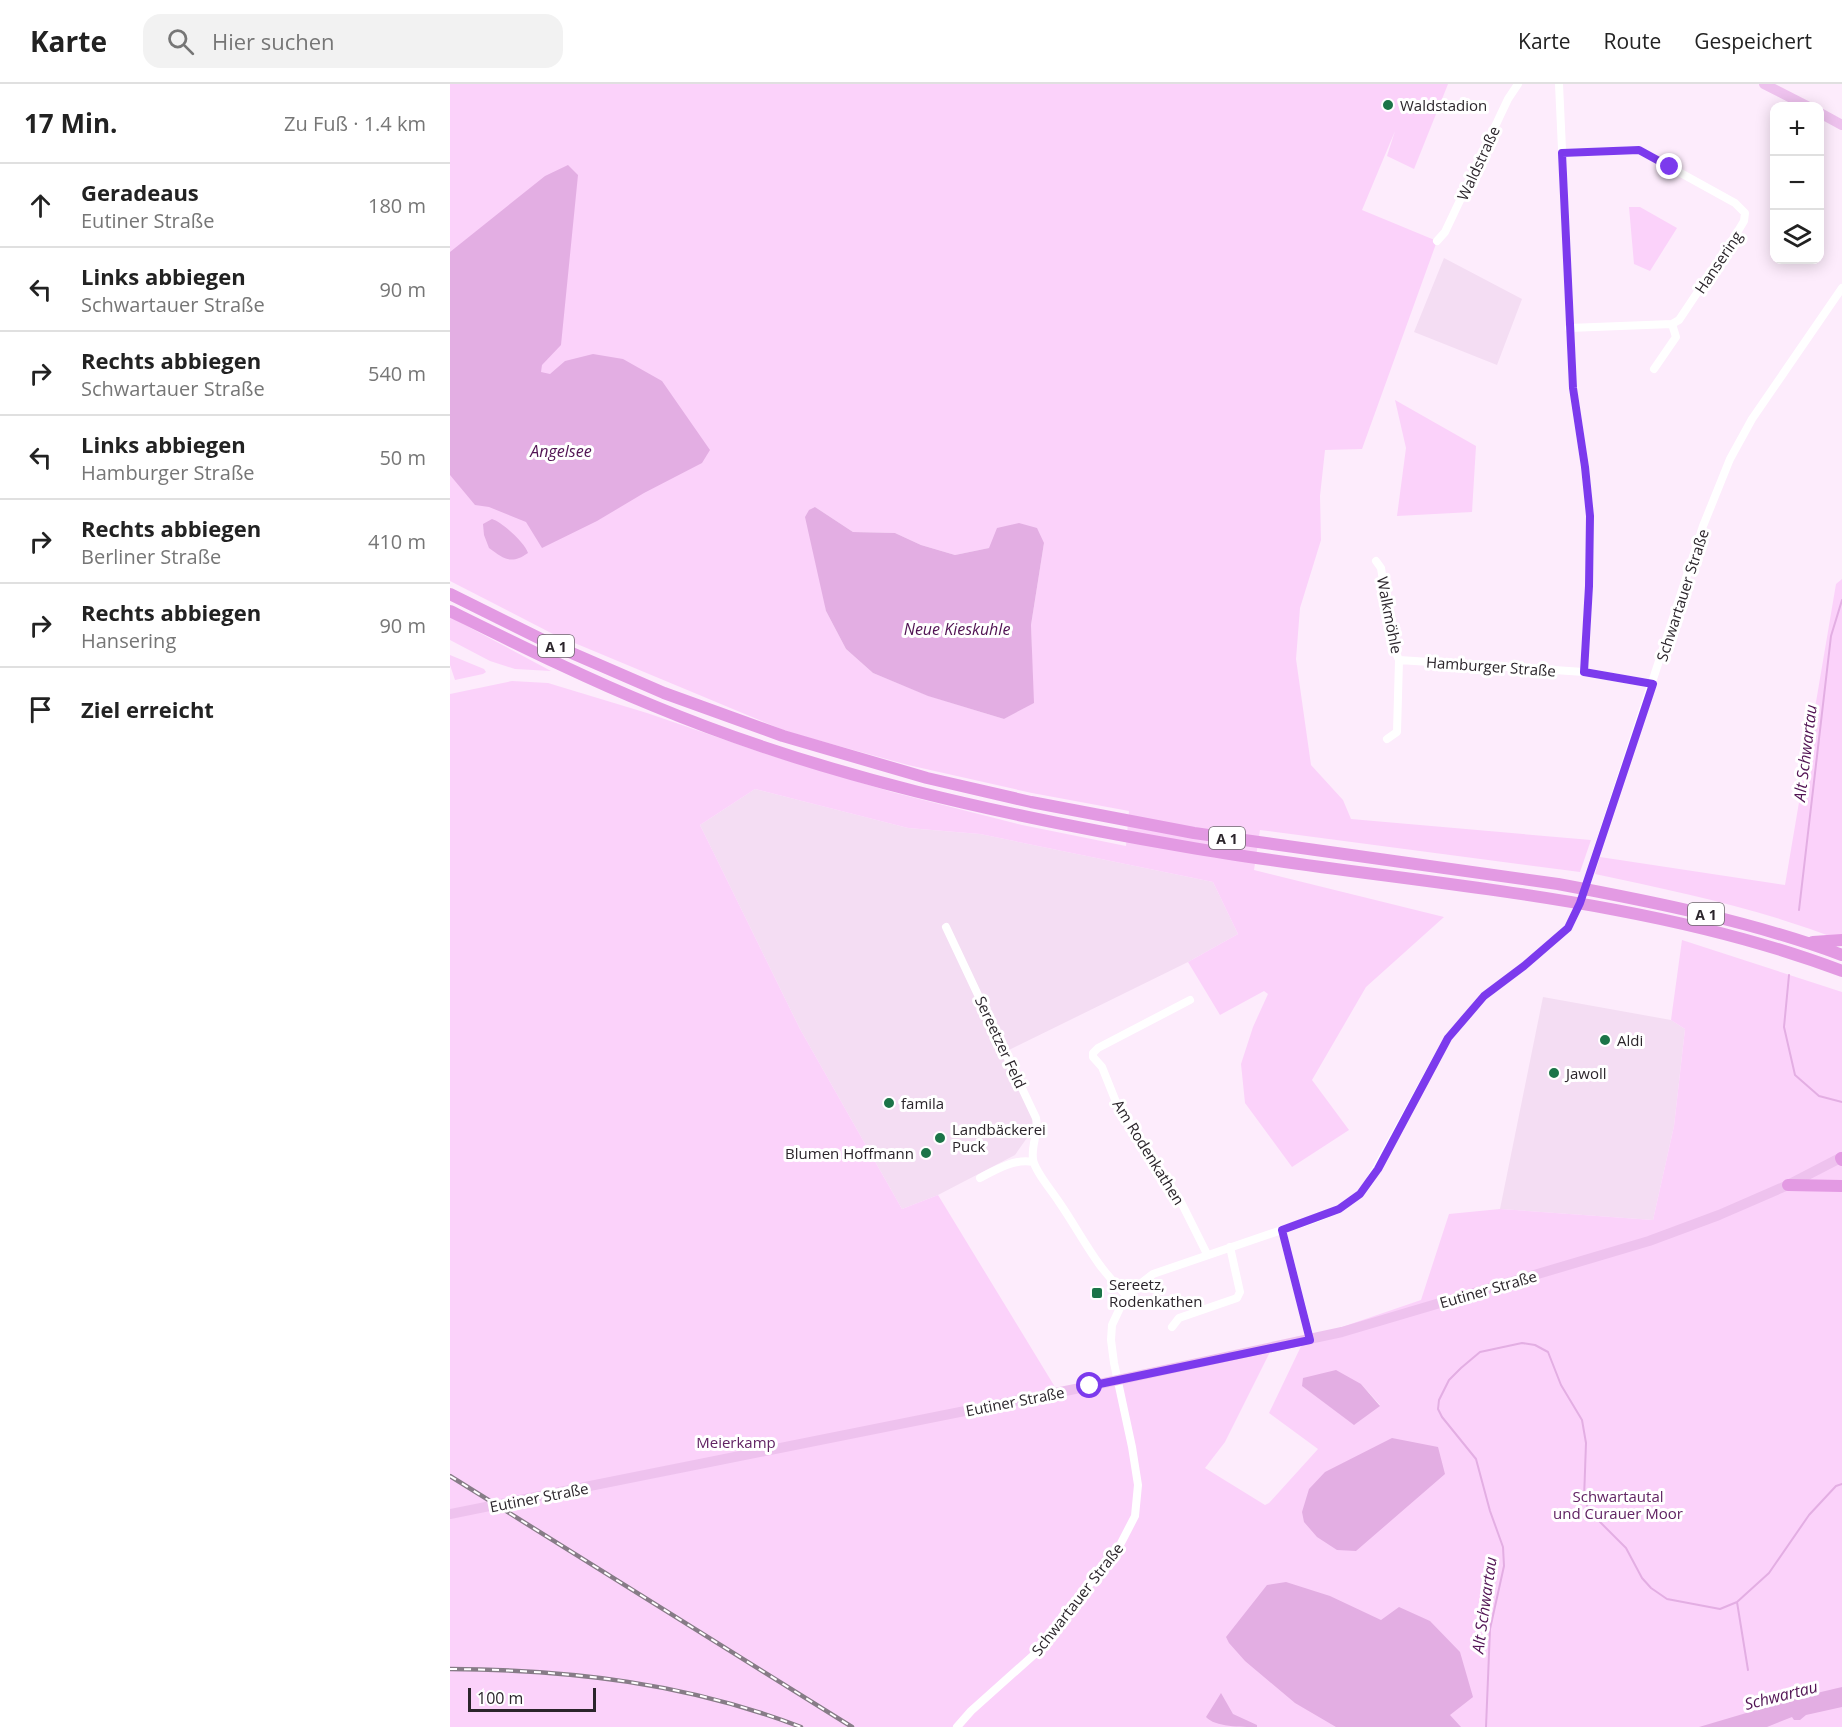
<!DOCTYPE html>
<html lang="de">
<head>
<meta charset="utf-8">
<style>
	:root { --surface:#fff; --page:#f2f2f2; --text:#222; --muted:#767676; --line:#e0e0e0 }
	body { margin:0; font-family:"Open Sans",sans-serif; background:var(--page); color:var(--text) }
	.controls { position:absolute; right:18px; top:18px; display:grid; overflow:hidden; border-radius:12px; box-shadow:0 3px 15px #0003 }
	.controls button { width:54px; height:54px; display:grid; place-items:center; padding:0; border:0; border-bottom:2px solid var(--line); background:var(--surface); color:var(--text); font:30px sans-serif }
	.scale { position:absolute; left:18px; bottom:15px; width:128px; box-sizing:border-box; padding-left:6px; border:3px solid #2b252b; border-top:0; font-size:16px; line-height:21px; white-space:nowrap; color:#2b252b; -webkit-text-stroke:4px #fff; paint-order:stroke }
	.stop { position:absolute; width:18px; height:18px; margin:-14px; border:4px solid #7c3aed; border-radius:50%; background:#fff }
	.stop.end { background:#7c3aed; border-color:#fff; box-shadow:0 2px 6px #0008 }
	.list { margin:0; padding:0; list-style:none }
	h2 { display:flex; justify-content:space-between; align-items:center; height:78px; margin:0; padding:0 24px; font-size:26px }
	h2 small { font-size:20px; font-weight:400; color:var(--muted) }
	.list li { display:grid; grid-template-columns:39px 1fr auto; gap:18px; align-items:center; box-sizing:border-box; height:84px; padding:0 24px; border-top:2px solid var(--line) }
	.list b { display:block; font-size:22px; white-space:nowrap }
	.list p { margin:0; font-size:20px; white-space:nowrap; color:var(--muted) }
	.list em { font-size:20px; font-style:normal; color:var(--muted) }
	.icon { flex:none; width:33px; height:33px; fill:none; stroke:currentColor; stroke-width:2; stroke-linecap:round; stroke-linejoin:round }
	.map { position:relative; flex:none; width:1392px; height:1643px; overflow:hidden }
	header { display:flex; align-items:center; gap:36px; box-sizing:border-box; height:84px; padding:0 30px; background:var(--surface); border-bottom:2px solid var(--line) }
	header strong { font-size:28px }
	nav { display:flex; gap:33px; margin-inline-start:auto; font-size:21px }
	.search { width:420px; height:54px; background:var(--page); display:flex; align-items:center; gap:15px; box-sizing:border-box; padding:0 21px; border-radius:18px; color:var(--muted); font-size:22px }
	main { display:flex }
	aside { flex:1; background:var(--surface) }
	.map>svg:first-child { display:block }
	.built { fill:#f4ddf3 }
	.green { fill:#fbd2fa; fill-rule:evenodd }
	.water { fill:#e3aee3 }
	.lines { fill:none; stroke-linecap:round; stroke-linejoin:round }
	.stream { stroke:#e3aee3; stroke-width:2 }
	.minor { stroke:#fff; stroke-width:8 }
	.major { stroke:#eec2ee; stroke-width:10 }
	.highway { stroke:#e39ae3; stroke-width:12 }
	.rail-casing { stroke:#877c87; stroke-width:4.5 }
	.rail { stroke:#fff; stroke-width:2; stroke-dasharray:7; stroke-linecap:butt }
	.route { stroke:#7c3aed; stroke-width:8 }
	.poi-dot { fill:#1b7448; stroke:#fff; stroke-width:2 }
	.labels { text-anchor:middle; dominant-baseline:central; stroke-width:6; stroke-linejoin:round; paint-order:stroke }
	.shield { fill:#fff; stroke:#6b666b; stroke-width:1.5 }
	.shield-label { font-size:14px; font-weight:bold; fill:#2b252b }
	.poi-label { font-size:15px; fill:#2b252b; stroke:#fff; text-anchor:start }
	.street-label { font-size:15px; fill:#2b252b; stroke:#fff }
	.park-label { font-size:15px; fill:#612363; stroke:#fff }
	.water-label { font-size:16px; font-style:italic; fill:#511353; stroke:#fff }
</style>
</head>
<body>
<header>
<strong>Karte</strong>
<div class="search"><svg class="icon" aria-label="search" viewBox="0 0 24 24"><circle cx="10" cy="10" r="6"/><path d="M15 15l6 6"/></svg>Hier suchen</div>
<nav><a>Karte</a><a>Route</a><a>Gespeichert</a></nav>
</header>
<main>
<aside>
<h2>17 Min.<small>Zu Fuß · 1.4 km</small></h2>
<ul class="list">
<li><svg class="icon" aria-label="ahead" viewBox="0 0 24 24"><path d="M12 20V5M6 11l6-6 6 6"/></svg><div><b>Geradeaus</b><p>Eutiner Straße</p></div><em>180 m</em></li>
<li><svg class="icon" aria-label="left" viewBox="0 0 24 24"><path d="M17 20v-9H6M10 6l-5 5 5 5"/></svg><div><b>Links abbiegen</b><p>Schwartauer Straße</p></div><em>90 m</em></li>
<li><svg class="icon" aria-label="right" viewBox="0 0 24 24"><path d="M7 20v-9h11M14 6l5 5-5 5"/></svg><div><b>Rechts abbiegen</b><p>Schwartauer Straße</p></div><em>540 m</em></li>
<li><svg class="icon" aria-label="left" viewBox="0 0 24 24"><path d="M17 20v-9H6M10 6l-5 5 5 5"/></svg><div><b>Links abbiegen</b><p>Hamburger Straße</p></div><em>50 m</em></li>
<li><svg class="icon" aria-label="right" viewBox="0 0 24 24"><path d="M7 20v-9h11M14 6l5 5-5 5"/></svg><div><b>Rechts abbiegen</b><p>Berliner Straße</p></div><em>410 m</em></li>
<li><svg class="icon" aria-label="right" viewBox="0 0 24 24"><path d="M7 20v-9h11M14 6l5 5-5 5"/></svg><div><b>Rechts abbiegen</b><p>Hansering</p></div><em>90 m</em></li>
<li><svg class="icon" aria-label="arrive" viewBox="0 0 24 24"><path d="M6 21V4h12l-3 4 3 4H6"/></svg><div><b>Ziel erreicht</b></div></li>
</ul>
</aside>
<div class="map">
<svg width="1392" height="1643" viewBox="0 0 1392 1643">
	<rect width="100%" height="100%" fill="#fdecfc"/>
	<path class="built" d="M 994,174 L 1072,215 L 1047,281 L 964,248 Z
		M 305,705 L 458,744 L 530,750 L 763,798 L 788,850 L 738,878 L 555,968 L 586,1041 L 565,1071 L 488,1111 L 452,1125 L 350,945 L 250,741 Z
		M 1093,913 L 1221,936 L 1235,945 L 1224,1042 L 1203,1136 L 1050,1125 Z"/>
	<path class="green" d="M 0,0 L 998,0 L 964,85 L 937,72 L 945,47 L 912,126 L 987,157 L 912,365 L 875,366 L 870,412 L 871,456 L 850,524 L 846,575 L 861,681 L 893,716 L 901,735 L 1141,756 L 1130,788 L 810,746 L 804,786 L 994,833 L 916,903 L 862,996 L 899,1046 L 842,1083 L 795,1019 L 791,980 L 803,943 L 818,910 L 814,907 L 770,931 L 738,878 L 788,850 L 763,798 L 530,750 L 458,744 L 305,705 L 250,741 L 350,945 L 452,1125 L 488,1111 L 608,1308 L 822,1264 L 775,1358 L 755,1384 L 815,1421 L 819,1419 L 868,1365 L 819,1329 L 854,1256 L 971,1216 L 999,1130 L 1050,1125 L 1203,1136 L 1224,1042 L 1235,945 L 1221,936 L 1232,856 L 1392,908 L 1392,1643 L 0,1643 L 0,610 L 62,597 L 98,599 L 197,629 L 319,671 L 442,708 L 572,741 L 676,762 L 679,727 L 582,709 L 458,681 L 338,648 L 103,550 L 0,497 ZM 365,423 L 403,448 L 445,449 L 471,461 L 505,471 L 539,464 L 594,459 L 581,541 L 583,619 L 554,635 L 479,612 L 423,589 L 396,565 L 376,527 ZM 911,1300 L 930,1321 L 905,1340 L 853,1302 Z
		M 1179,123 L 1190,123 L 1227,144 L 1200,187 L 1184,180 Z
		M 945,316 L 1026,362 L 1022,428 L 947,432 L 956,364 Z
		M 1392,495 L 1392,857 C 1312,825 1229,808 1145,790 L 1150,773 L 1335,801 L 1386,500 Z
		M 0,533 L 101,587 L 65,585 L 40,577 L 0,556 Z
		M 0,571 L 34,585 L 36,588 L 33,590 L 5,596 L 0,581 Z"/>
	<path class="water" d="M 118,81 L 128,91 L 111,261 L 92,281 L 91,288 L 100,290 L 115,277 L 143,270 L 173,275 L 212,297 L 260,366 L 252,379 L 194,409 L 147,437 L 92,464 L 76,438 L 39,423 L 25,421 L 0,391 L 0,168 L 95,92 Z
		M 365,423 L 403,448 L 445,449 L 471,461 L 505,471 L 539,464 L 547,444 L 569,439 L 587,444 L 594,459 L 581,541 L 584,619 L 554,635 L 478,612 L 423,589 L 396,565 L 376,527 L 355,433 L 359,426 Z
		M 42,435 C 52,438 75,459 78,469 C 61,481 54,475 39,464 L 34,451 L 33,440 Z
		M 886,1286 L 911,1300 L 930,1322 L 904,1341 L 852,1302 L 853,1294 Z
		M 942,1354 L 988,1363 L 995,1390 L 906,1467 L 887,1466 L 867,1453 L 854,1438 L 852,1428 L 859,1405 L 875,1388 Z
		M 836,1498 L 880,1512 L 931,1536 L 949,1523 L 980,1537 L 1010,1568 L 1023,1613 L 1000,1631 L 1011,1643 L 886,1643 L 845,1619 L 795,1577 L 779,1559 L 776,1553 L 817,1501 Z
		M 1392,1603 L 1392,1623 L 1356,1631 L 1350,1636 L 1344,1636 L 1342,1633 L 1317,1643 L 1249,1643 L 1350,1613 Z
		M 771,1609 L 783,1630 L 807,1641 L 807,1643 C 791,1643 765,1643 756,1633 Z"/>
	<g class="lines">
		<path class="stream" d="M 1349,826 L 1381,552 L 1392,516
			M 1339,891 L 1334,943 L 1345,991 L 1369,1012 L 1392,1018
			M 1287,1518 L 1298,1586
			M 1036,1643 L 1040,1545 L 1054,1482 L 1053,1463 L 1040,1427 L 1026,1375 L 992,1333 L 988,1325 L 989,1316 L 999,1296 L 1011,1284 L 1030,1268 L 1072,1259 L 1085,1261 L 1098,1268 L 1111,1301 L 1132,1336 L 1136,1359 L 1134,1415 L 1140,1428 L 1176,1464 L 1192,1494 L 1201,1504 L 1217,1515 L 1270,1525 L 1287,1518 L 1319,1489 L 1359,1431 L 1386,1402 L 1392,1400"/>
		<path class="minor" d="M 1109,0 L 1123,305 L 1135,383 L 1140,432 L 1139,502 L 1134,588
			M 1112,69 L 1189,66 L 1285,119 L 1295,129 L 1294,137 L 1285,152 L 1229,236 L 1222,240 L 1119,244
			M 987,157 L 995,148 L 1058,15 L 1068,0
			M 1204,285 L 1226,253 L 1222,240
			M 926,477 L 931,484 L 944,564 L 949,576 L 947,648 L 937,655
			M 949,576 L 1134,588 L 1203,600
			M 496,843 L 586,1034 C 589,1048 581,1061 583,1075 C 584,1086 602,1107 609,1118 C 633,1153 644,1180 676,1211
			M 740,916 L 648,964 L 643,969 L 643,973 L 652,983 L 666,1018 L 730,1116 L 757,1170
			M 530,1094 C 545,1086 565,1074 583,1078
			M 832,1146 L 860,1255
			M 722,1243 L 729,1234 L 787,1214 L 790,1208 L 780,1163
			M 507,1643 L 521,1627 L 587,1568 L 670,1461 L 685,1432 L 688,1401 L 682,1363 L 664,1279 L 661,1256 L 662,1241 L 676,1211 L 703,1190 L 864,1135 L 889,1125 L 910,1110 L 919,1098 L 998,954 L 1034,912 L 1074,882 L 1118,844 L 1130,819 L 1253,442 L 1280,375 L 1302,335 L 1392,204"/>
		<path class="major" d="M 1314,0 L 1357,22
			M 1370,29 L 1392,41
			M 0,1430 L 640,1302 L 892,1248 L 1199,1157 L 1269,1131 L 1338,1101 L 1392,1073"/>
		<path class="highway" d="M 0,510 L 101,560 L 214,609 L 333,652 L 477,694 L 581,718 L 744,749 L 1108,800 C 1204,818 1300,837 1392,871
			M 0,527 C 67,560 135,594 204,622 C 374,693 556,732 737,763 C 952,800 1187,809 1392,887
			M 1363,858 L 1392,856
			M 1391,1074 L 1392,1076
			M 1338,1101 L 1392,1102"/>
		<defs>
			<path id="rail" d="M 0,1392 L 402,1643
				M 0,1585 C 122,1586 236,1599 351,1643"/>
		</defs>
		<use href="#rail" class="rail-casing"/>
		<use href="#rail" class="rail"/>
	</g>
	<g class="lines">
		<path class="route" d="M 640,1302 L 860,1256 L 832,1146 L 889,1125 L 910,1110 L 928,1085 L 998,954 L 1034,912 L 1074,882 L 1118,844 L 1130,819 L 1203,600 L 1134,588 L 1139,502 L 1140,432 L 1135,383 L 1123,304 L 1112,69 L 1189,66 L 1220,83"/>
	</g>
	<g class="poi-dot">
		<circle cx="938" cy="21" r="6"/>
		<circle cx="1155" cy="956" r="6"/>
		<circle cx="1104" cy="989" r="6"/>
		<circle cx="439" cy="1019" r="6"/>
		<circle cx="490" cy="1054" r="6"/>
		<circle cx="476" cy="1069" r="6"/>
		<rect x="641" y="1203" width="12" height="12" rx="3"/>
	</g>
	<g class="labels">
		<g class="shield">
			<rect x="88" y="551" width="36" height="22" rx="4.5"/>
			<rect x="759" y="743" width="36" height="22" rx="4.5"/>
			<rect x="1238" y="819" width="36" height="22" rx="4.5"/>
		</g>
		<g class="shield-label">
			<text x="106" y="562">A 1</text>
			<text x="777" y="754">A 1</text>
			<text x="1256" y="830">A 1</text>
		</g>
		<g class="poi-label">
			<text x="950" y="21">Waldstadion</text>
			<text x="1167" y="956">Aldi</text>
			<text x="1116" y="989">Jawoll</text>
			<text x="451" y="1019">famila</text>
			<text x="502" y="1045">Landbäckerei<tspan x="502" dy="17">Puck</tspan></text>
			<text x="464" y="1069" text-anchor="end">Blumen Hoffmann</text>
			<text x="659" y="1200">Sereetz,<tspan x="659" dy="17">Rodenkathen</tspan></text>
		</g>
		<g class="street-label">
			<text transform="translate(1028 79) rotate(-65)">Waldstraße</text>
			<text transform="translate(1268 178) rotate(-56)">Hansering</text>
			<text transform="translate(1232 511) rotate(-72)">Schwartauer Straße</text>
			<text transform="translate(940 531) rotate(79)">Walkmöhle</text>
			<text transform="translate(1041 582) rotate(4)">Hamburger Straße</text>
			<text transform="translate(551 958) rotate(65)">Sereetzer Feld</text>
			<text transform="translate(699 1068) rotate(58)">Am Rodenkathen</text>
			<text transform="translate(1038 1205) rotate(-16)">Eutiner Straße</text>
			<text transform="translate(565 1317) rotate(-11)">Eutiner Straße</text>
			<text transform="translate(89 1413) rotate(-11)">Eutiner Straße</text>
			<text transform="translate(627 1515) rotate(-52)">Schwartauer Straße</text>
		</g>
		<g class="park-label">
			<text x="286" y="1358">Meierkamp</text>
			<text x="1168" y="1412">Schwartautal<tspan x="1168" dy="17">und Curauer Moor</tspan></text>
		</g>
		<g class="water-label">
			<text x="111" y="367">Angelsee</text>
			<text x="507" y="545">Neue Kieskuhle</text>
			<text transform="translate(1355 669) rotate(-83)">Alt Schwartau</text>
			<text transform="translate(1034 1521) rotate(-82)">Alt Schwartau</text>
			<text transform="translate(1331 1611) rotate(-14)">Schwartau</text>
		</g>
	</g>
</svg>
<div class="controls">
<button>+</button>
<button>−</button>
<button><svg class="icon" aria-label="layers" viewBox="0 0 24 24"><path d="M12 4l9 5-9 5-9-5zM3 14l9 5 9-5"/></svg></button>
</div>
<div class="scale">100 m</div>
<div class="stop" style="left:640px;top:1302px"></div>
<div class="stop end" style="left:1220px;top:83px"></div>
</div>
</main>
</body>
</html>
